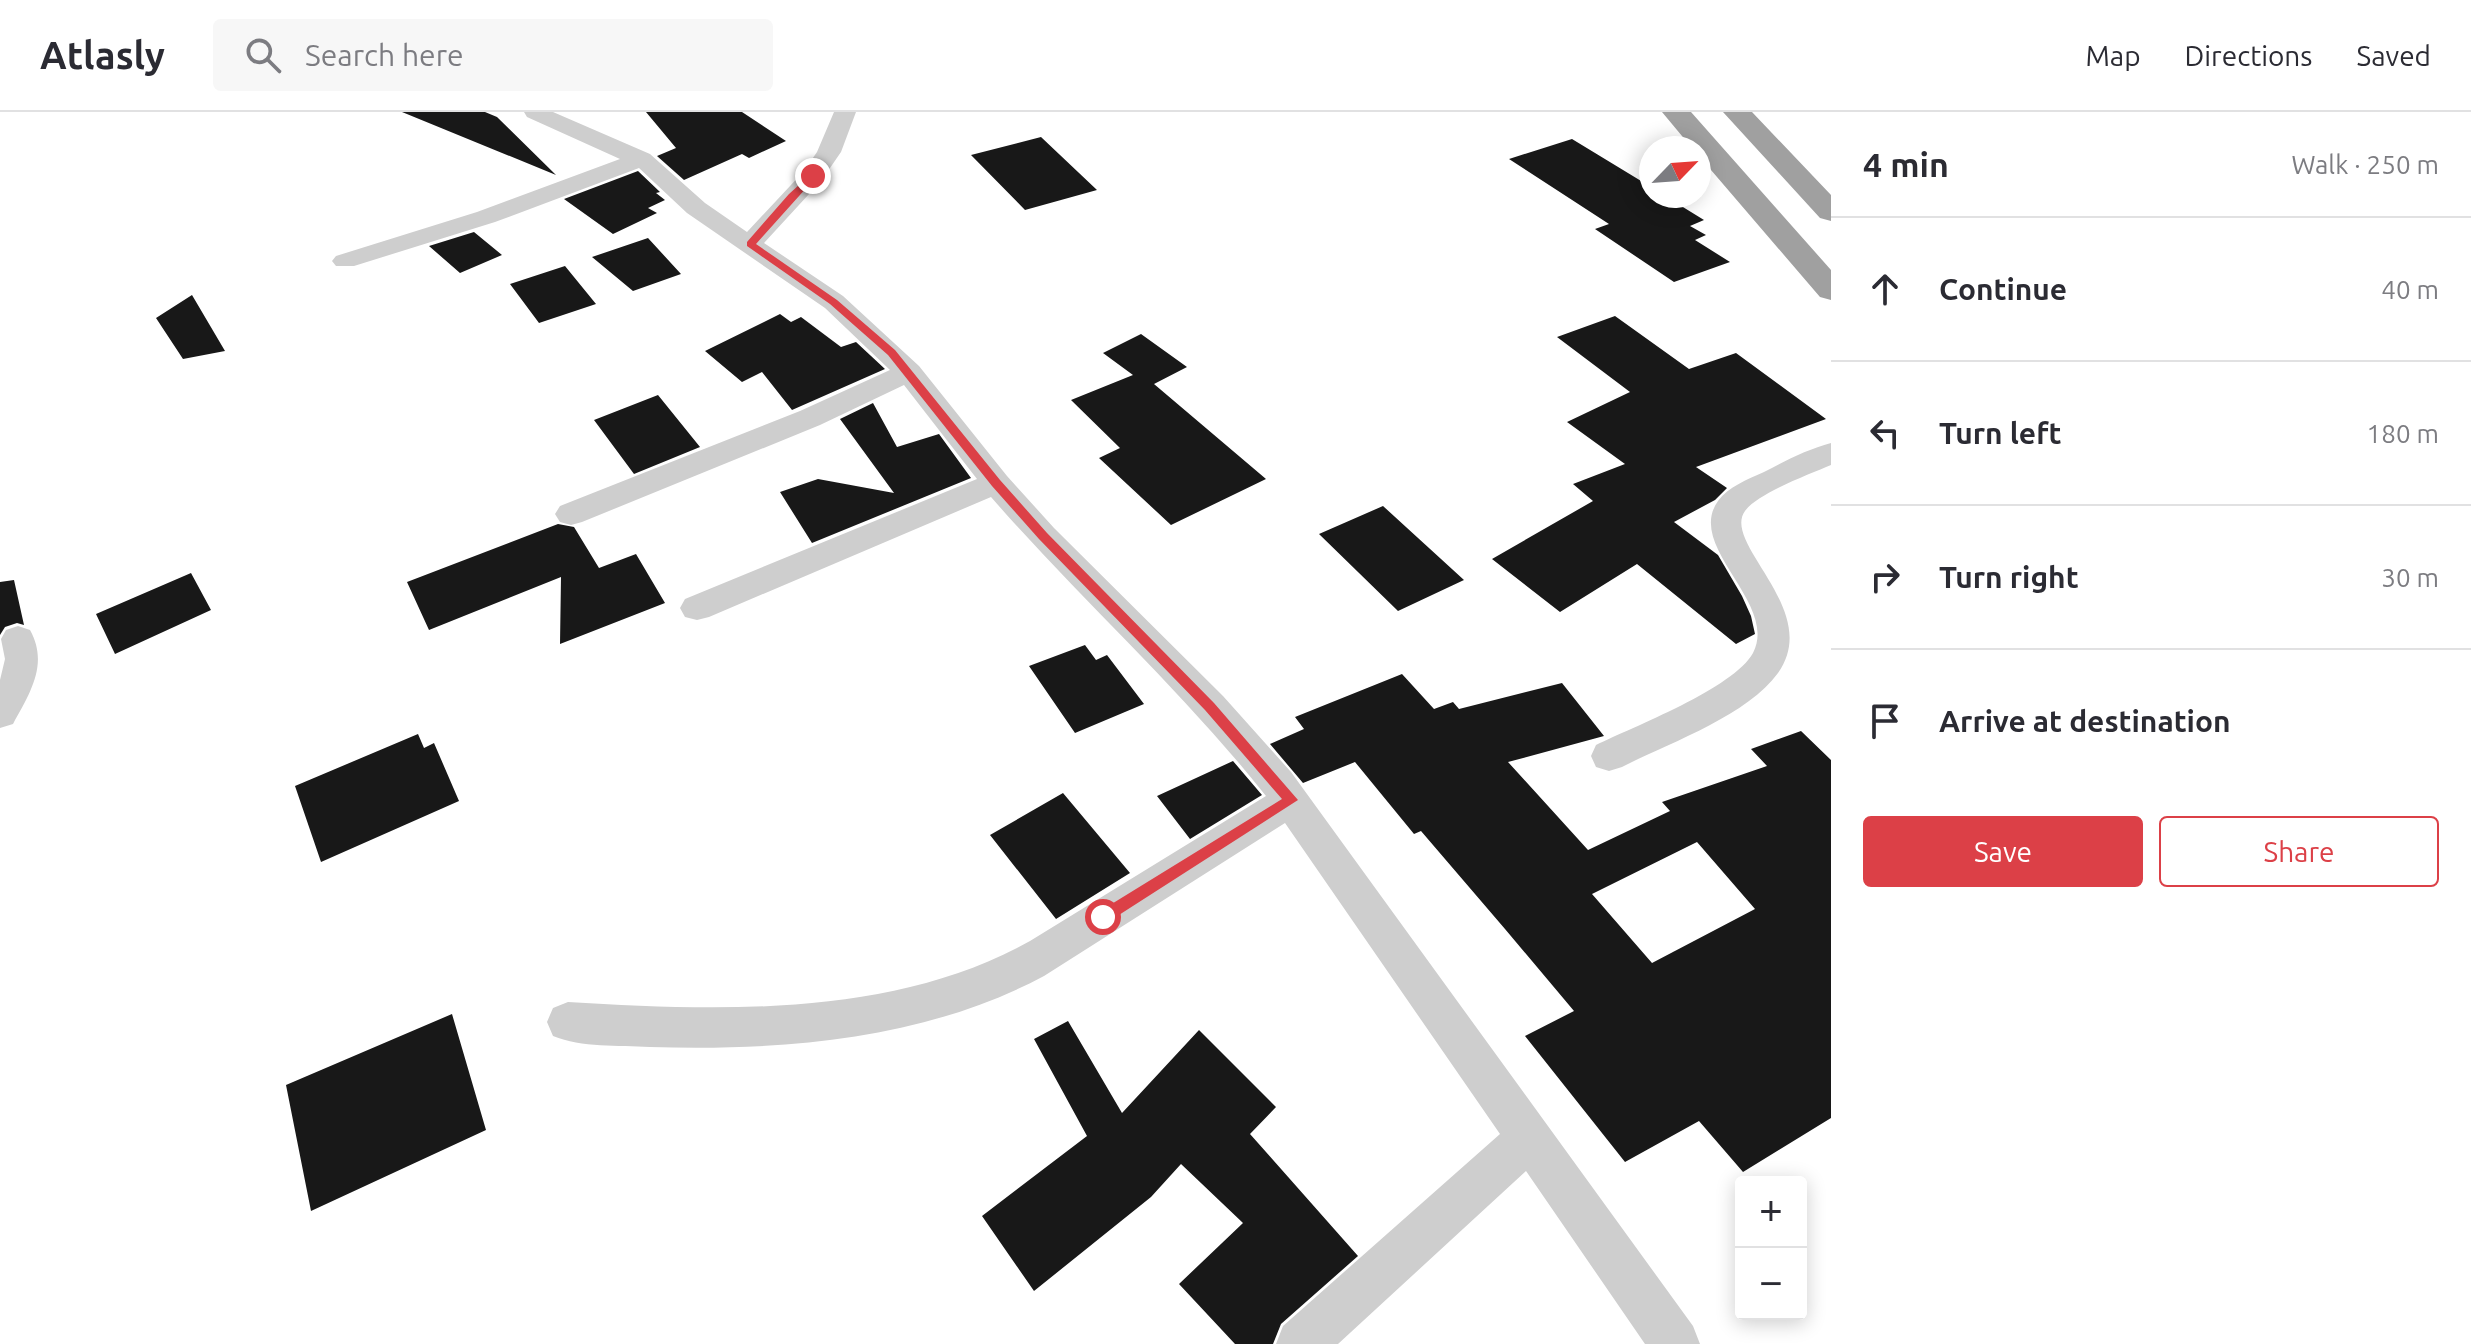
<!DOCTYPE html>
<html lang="en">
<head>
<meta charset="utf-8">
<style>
	:root { --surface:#fff; --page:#f7f7f7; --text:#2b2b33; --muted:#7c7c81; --line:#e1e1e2; --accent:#dc4047 }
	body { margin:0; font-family:Ubuntu,sans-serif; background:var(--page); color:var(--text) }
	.controls { position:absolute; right:24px; bottom:24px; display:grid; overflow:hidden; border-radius:8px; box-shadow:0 4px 20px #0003 }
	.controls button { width:72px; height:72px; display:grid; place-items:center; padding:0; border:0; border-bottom:2px solid var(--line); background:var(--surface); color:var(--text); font:40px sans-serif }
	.compass { position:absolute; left:1639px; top:24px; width:72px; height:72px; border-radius:50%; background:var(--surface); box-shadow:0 4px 20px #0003; rotate:65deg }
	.stop { position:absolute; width:24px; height:24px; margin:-18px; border:6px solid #dc4047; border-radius:50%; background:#fff }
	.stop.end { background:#dc4047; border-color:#fff; box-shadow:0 2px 8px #0008 }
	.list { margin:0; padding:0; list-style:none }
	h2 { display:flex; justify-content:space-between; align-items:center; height:104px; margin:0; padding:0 32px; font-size:34px }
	h2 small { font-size:26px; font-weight:400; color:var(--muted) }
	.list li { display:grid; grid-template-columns:52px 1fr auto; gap:24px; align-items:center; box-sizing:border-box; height:144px; padding:0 32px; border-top:2px solid var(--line) }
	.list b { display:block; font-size:30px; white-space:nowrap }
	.list em { font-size:26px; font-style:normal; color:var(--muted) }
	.actions { display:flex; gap:16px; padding:24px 32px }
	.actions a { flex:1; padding:18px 0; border:2px solid var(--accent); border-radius:8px; text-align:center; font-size:28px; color:var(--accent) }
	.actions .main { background:var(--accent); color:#fff }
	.icon { flex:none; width:44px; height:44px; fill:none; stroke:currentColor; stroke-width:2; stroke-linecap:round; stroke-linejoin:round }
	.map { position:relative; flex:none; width:1831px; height:1232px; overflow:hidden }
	header { display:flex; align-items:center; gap:48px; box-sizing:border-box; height:112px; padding:0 40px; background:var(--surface); border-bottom:2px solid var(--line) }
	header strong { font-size:38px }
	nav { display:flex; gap:44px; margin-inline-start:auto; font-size:28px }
	.search { width:560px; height:72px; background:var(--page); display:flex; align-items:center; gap:20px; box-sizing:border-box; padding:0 28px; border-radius:8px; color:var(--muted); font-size:30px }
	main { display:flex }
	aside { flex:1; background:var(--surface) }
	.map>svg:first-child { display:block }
	.building { fill:#181818; fill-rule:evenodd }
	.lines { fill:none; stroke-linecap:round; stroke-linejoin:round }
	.minor { fill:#cecece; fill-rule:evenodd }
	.trunk { fill:#a0a0a0; fill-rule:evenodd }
	.route { fill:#dc4047 }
</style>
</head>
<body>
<header>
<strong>Atlasly</strong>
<div class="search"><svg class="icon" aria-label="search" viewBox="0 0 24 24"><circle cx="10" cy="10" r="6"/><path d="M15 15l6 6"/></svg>Search here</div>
<nav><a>Map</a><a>Directions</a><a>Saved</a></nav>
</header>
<main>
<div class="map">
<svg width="1831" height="1232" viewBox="0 0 1831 1232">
	<rect width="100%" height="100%" fill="#fff"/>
	<path class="building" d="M 402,0 L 485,0 L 497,5 L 556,63 Z
		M 646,0 L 742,0 L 786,29 L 749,46 L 742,42 L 684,68 L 657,44 L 676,36 Z
		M 1041,25 L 1097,78 L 1025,98 L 971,43 Z
		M 1572,27 L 1651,75 L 1651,84 L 1665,84 L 1704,108 L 1690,114 L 1706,123 L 1695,128 L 1730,150 L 1674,170 L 1595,117 L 1609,112 L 1509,47 Z
		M 638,59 L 660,80 L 656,81 L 665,88 L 648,96 L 657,101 L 613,122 L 564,87 Z
		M 474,120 L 502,143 L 460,161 L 429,134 Z
		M 648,126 L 681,162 L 633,179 L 592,145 Z
		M 565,154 L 596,192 L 539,211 L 510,172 Z
		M 192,183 L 225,239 L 183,247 L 156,206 Z
		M 780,202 L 791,210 L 801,205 L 841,235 L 856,230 L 885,257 L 792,298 L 762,260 L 742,270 L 705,239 Z
		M 1615,204 L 1689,257 L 1736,241 L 1826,307 L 1696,355 L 1727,376 L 1715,388 L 1674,410 L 1718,443 L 1742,484 L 1751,504 L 1755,522 L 1736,532 L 1637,452 L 1560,500 L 1492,447 L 1593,389 L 1573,372 L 1625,352 L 1567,310 L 1630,280 L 1557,225 Z
		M 1141,222 L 1187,255 L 1154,272 L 1266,367 L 1171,413 L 1099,346 L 1120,336 L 1071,288 L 1133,263 L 1103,241 Z
		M 658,283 L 700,335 L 634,362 L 594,308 Z
		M 873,291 L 897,335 L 939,322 L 971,366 L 812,431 L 780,380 L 818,367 L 894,381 L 840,307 Z
		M 1383,394 L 1464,468 L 1398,499 L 1319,422 Z
		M 558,412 L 574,415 L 599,456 L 636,442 L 665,491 L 560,532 L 561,465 L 429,518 L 407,470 Z
		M 191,461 L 211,498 L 115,542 L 96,502 Z
		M 14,468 L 24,513 L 17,511 L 5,515 L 0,523 L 0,470 Z
		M 1085,533 L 1096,548 L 1107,543 L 1144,592 L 1075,621 L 1029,554 Z
		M 1402,562 L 1434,597 L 1453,590 L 1459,597 L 1562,571 L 1604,624 L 1508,650 L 1588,738 L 1670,699 L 1662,690 L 1767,654 L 1751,637 L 1801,619 L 1831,648 L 1831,1006 L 1743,1060 L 1699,1009 L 1625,1050 L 1525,924 L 1574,899 L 1505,817 L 1421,719 L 1414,722 L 1355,650 L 1303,671 L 1270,632 L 1304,617 L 1295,605 ZM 1697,730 L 1755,797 L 1652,851 L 1592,782 Z
		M 418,622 L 424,636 L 434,631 L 459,689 L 321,750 L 295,674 Z
		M 1233,649 L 1262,683 L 1190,727 L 1157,684 Z
		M 1063,681 L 1130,761 L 1056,807 L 990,723 Z
		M 452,902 L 486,1018 L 311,1099 L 286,973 Z
		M 1068,909 L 1122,1001 L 1199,918 L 1276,995 L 1250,1022 L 1358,1144 L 1281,1212 L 1273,1232 L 1235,1232 L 1179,1172 L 1243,1111 L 1181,1052 L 1151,1085 L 1034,1179 L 982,1104 L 1087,1024 L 1034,927 Z"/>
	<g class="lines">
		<path class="minor" d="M 524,0 L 553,0 L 650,42 L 705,91 L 747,120 L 804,59 L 817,40 L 834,0 L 856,0 L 841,40 L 821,69 L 764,131 L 843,184 L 919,254 L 1007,364 L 1054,416 L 1223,584 L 1291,660 L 1693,1214 L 1700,1232 L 1645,1232 L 1526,1059 L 1338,1232 L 1276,1232 L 1283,1214 L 1500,1022 L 1285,711 L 1044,864 C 924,928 783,939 650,935 C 618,933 582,936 553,924 L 547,910 L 553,896 L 568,890 C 720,899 892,906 1030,829 L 1266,684 C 1182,578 1080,487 991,385 L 709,505 L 697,508 L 685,505 L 680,496 L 685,487 L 977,367 L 904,273 L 820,313 L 582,410 L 571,413 L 560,410 L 555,402 L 560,394 L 800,299 L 890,258 L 825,196 L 687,101 L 639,56 L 495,110 L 354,154 L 336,154 L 332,149 L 336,144 L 477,100 L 620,47 L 527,5 Z
			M 1831,331 L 1831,353 C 1810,362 1758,381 1745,399 C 1721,432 1823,498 1778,561 C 1747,604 1669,631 1622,655 L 1609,659 L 1596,655 L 1591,644 L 1596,633 C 1633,615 1734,576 1753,541 C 1779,491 1685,435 1718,389 C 1728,375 1748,367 1764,360 C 1785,349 1808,337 1831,331 Z
			M 18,514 L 30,518 C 49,552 30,581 13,612 L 0,616 L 0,568 L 5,547 L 1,527 L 6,518 Z"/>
		<path class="trunk" d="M 1662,0 L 1691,0 L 1831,158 L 1831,188 L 1820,185 L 1699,44 L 1699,36 L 1692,36 Z
			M 1723,0 L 1752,0 L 1831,83 L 1831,109 L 1820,106 Z"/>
	</g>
	<path class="route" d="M 810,63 L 817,64 L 756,132 L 837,188 L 895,238 L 1000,368 L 1047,421 L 1214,591 L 1298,688 L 1108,810 L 1097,810 L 1097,801 L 1282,687 L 1205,598 L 1039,427 L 992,374 L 888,243 L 830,192 L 747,134 L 747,130 L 789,82 Z"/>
</svg>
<div class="controls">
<button>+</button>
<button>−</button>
</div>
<svg class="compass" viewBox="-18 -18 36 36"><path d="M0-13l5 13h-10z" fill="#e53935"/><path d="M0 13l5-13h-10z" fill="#7c7c81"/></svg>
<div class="stop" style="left:1103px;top:805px"></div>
<div class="stop end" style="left:813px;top:64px"></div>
</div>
<aside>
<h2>4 min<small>Walk · 250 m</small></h2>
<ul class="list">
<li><svg class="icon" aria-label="ahead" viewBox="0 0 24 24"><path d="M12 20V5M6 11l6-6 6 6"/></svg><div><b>Continue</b></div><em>40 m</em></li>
<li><svg class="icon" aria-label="left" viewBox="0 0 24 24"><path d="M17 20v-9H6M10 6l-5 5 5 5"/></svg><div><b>Turn left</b></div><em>180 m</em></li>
<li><svg class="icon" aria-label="right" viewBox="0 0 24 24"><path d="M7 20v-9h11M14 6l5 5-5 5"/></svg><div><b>Turn right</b></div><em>30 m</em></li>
<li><svg class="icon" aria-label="arrive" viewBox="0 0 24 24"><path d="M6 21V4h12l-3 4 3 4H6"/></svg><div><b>Arrive at destination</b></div></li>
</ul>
<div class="actions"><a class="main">Save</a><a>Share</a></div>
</aside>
</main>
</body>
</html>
